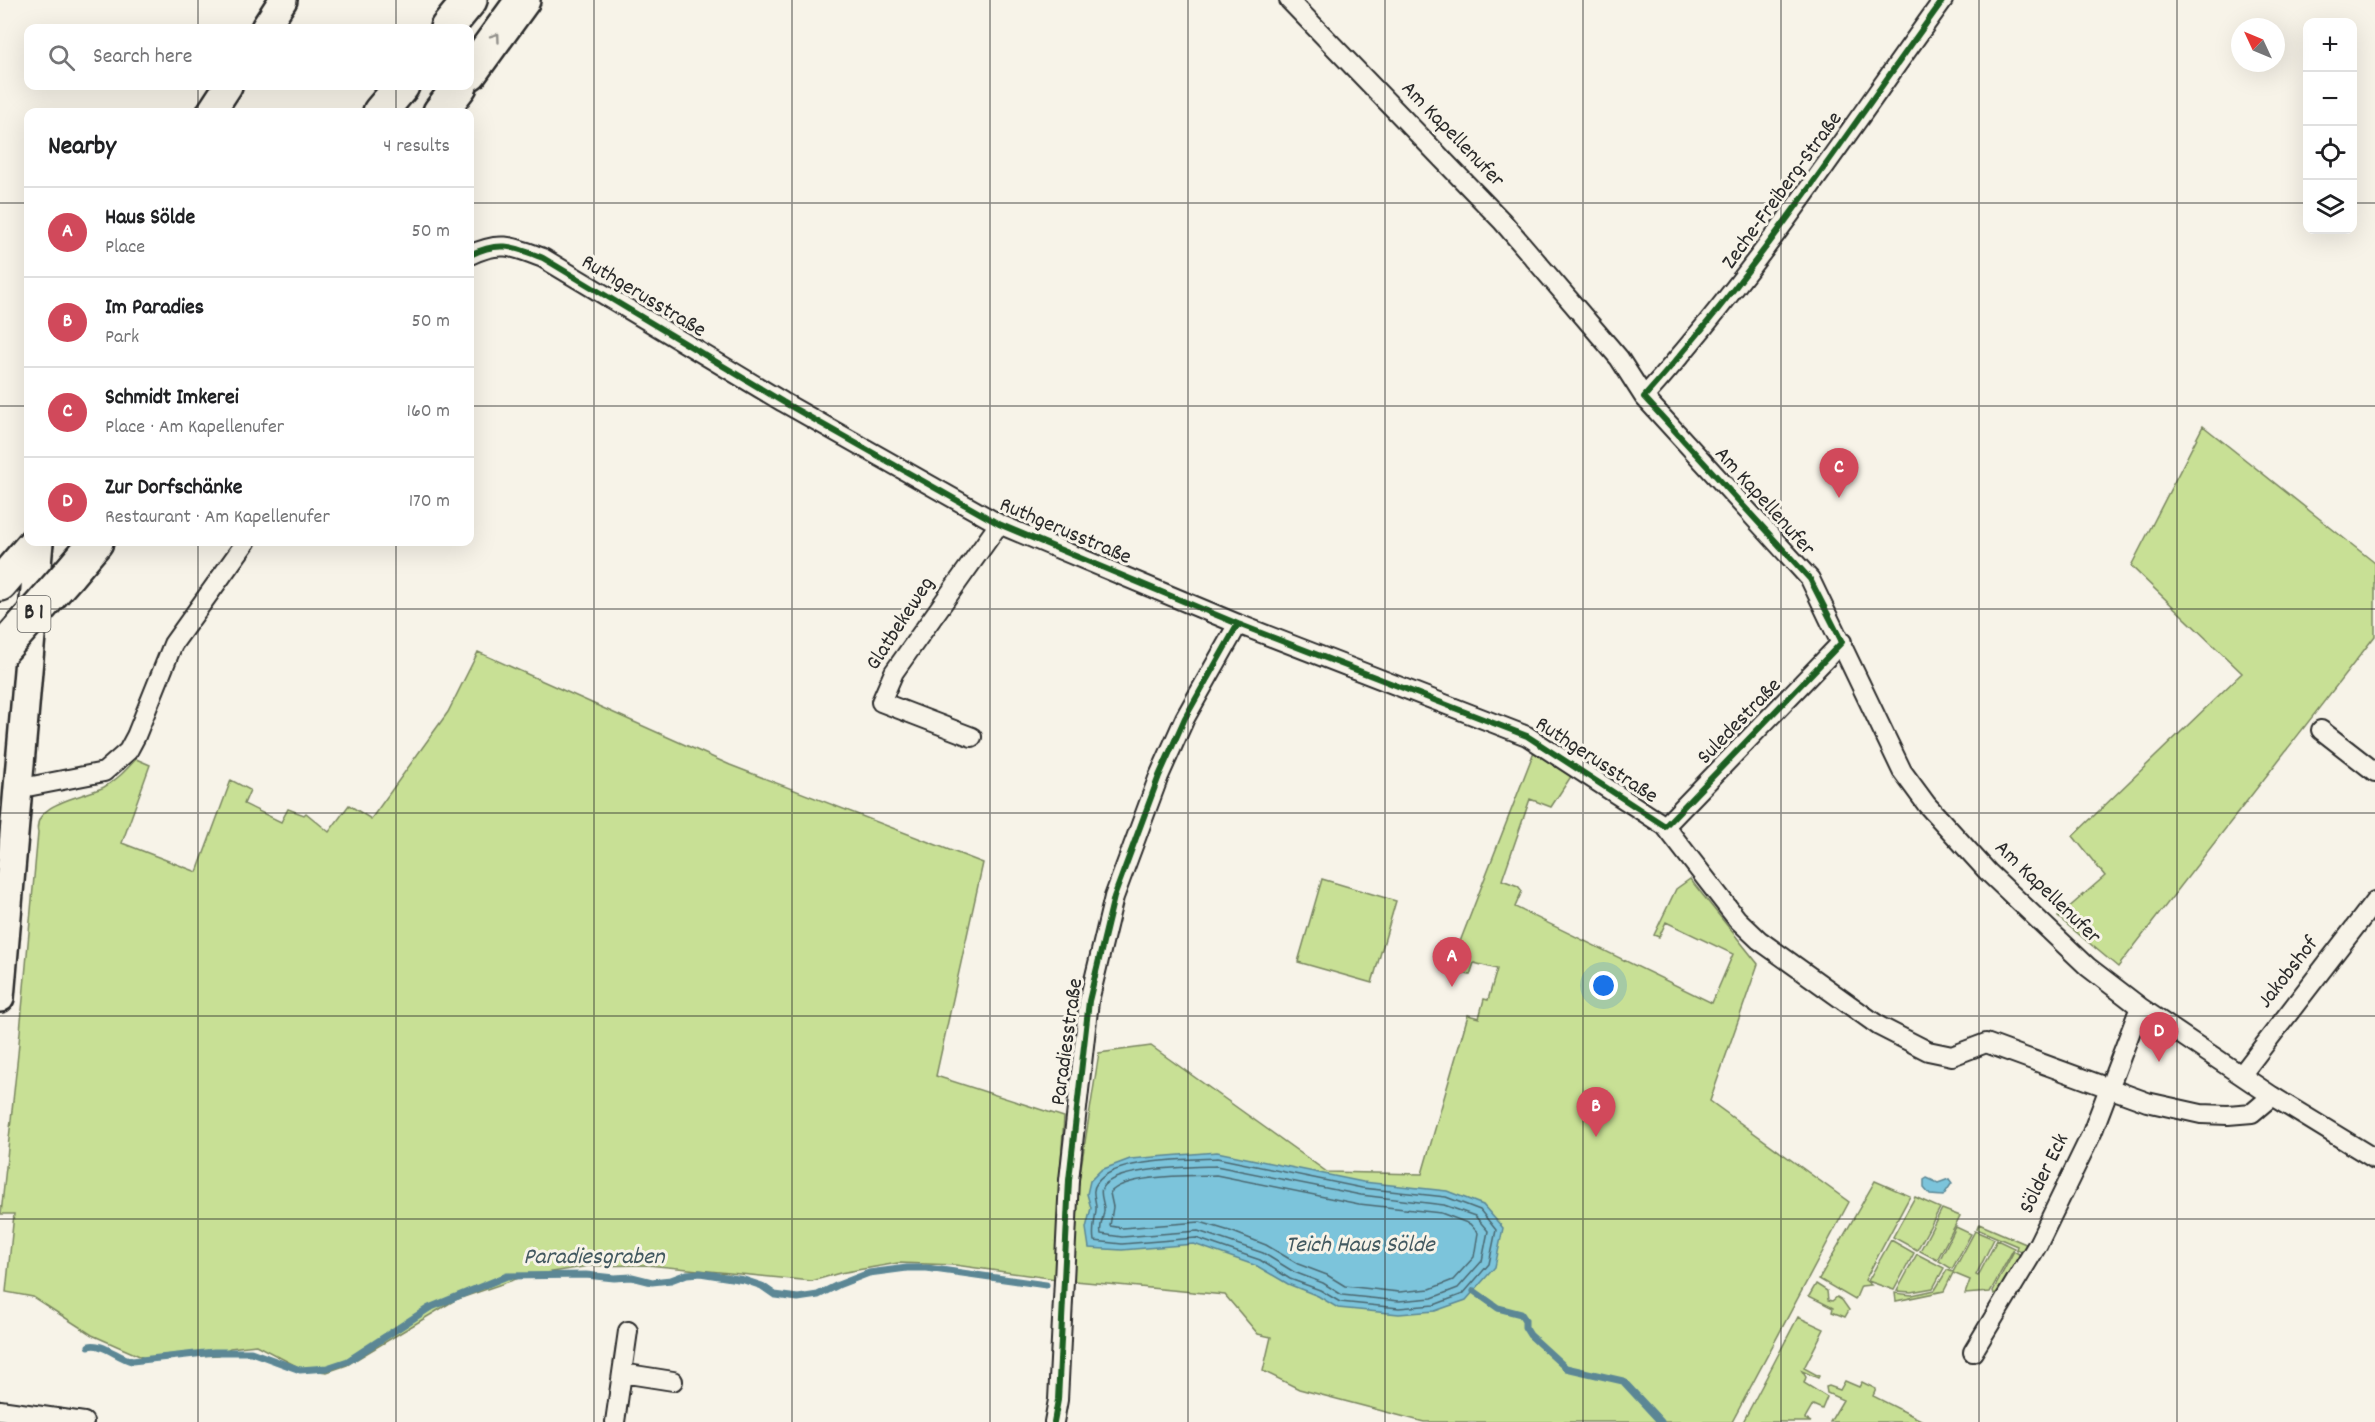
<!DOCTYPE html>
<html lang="en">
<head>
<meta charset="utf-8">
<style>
	:root { --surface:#fff; --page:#f6f6f6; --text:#202124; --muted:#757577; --line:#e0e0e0; --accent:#d1495b }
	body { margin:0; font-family:Dekko,sans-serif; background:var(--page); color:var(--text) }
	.controls { position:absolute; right:18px; top:18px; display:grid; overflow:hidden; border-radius:12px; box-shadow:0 6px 24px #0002 }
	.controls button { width:54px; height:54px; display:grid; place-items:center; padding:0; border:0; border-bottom:2px solid var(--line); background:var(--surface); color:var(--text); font:30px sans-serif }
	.compass { position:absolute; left:2231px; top:18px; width:54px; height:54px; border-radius:50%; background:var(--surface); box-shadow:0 6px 24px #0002; rotate:314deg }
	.you { position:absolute; left:1604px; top:986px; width:21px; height:21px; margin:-15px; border:4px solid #fff; border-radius:50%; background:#1a73e8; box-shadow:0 0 0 9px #1a73e833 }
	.badge { display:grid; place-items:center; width:39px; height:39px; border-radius:50%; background:var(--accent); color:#fff; font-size:20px; font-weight:700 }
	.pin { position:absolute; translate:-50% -50px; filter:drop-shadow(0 2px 3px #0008) }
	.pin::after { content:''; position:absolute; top:32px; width:21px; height:18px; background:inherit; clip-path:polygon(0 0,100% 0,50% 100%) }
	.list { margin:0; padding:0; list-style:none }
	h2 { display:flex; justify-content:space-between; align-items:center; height:78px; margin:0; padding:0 24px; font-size:26px }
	h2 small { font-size:20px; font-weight:400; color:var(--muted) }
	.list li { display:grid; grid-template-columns:39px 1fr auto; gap:18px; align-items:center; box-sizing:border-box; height:90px; padding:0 24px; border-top:2px solid var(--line) }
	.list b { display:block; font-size:22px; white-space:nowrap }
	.list p { margin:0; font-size:20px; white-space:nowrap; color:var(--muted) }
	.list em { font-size:20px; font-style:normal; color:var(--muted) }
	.icon { flex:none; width:33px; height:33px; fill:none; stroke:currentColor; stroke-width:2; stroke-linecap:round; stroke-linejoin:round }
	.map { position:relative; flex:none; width:2375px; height:1422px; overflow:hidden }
	.search { position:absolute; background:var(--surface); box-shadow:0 6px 24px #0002; left:24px; top:24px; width:450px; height:66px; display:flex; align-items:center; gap:15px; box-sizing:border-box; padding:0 21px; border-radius:12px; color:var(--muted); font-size:22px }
	.panel { position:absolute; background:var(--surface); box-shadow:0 6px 24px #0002; left:24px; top:108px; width:450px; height:438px; border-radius:12px }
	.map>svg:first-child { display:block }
	.green { fill:#c8e095; stroke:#7a8660; stroke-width:1.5 }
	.water { fill:#7bc4db; stroke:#5b8795; stroke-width:1.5 }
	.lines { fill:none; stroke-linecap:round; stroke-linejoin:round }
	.shore { stroke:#4b6871; stroke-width:1.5 }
	.stream { stroke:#5b8795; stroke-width:7 }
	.street-casing { stroke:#2b2b2b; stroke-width:22 }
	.secondary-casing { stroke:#2b2b2b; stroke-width:32 }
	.highway-casing { stroke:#2b2b2b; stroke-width:38 }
	.street { stroke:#f7f3e8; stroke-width:18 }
	.secondary { stroke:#f7f3e8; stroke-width:27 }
	.highway { stroke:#f7f3e8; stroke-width:33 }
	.highway-bridge-casing { stroke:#2b2b2b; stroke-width:38; stroke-linecap:butt }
	.highway-bridge { stroke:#f7f3e8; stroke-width:33 }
	.cycleway-casing { stroke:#f7f3e8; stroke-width:10 }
	.cycleway { stroke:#1b5e20; stroke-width:6 }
	.oneway { stroke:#918f8a }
	.grid { fill:none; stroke:#2b2b2b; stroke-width:1.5; stroke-opacity:0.55 }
	.labels { text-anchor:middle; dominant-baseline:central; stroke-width:6; stroke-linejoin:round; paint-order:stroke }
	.shield { fill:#f7f3e8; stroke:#686764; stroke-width:1.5 }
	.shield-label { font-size:21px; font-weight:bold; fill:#2b2b2b }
	.street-label { font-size:22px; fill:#2b2b2b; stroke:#f7f3e8 }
	.water-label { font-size:24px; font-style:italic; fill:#435960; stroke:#f7f3e8 }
</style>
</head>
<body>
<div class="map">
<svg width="2375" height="1422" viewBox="0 0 2375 1422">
	<rect width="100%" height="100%" fill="#f7f3e8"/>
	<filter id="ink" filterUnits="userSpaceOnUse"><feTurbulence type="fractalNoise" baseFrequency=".0167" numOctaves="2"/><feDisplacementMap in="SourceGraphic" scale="12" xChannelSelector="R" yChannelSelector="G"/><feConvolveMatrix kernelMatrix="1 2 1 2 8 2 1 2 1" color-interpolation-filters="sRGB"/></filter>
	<g filter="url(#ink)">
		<path class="green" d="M 2203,426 L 2375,563 L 2375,636 L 2118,967 L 2058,917 L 2105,876 L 2073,836 L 2242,673 L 2131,566 Z
			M 478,652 L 730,765 L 983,863 L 936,1076 L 1064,1117 L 1060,1177 L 1064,1276 L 1099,1053 L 1151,1046 L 1327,1172 L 1422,1174 L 1468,1015 L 1479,1018 L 1484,999 L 1488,1000 L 1497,969 L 1474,963 L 1470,975 L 1449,970 L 1535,749 L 1572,775 L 1551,807 L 1530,799 L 1502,880 L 1518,886 L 1522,891 L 1515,907 L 1712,1003 L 1733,954 L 1666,922 L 1659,937 L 1654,935 L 1676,889 L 1690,879 L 1758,964 L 1710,1101 L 1849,1202 L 1732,1422 L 1424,1422 L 1299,1389 L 1263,1371 L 1271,1337 L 1258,1334 L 1225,1295 L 1064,1280 L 955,1265 L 898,1263 L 840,1273 L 812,1281 L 647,1265 L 589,1266 L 522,1277 L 455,1300 L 347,1365 L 327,1372 L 302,1369 L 256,1345 L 230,1348 L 219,1355 L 144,1358 L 92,1335 L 33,1297 L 6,1292 L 14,1214 L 1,1214 L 18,1054 L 38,833 C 31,803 84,797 104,787 C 117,780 126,770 136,759 L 150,765 L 122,843 L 197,872 L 231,780 L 250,790 L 244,804 L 281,822 L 288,809 L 304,815 L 306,813 L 329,832 L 349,805 L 371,819 L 448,712 Z
			M 1322,879 L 1396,901 L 1372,983 L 1298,962 Z
			M 1875,1181 L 1910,1196 L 1865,1280 L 1871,1285 L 1861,1286 L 1855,1300 L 1819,1279 Z
			M 1915,1197 L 1940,1208 L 1917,1250 L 1893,1237 Z
			M 1942,1209 L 1960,1216 L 1937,1260 L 1920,1251 Z
			M 1979,1224 L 2028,1245 L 2024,1253 L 2016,1249 L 2017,1246 L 1977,1229 Z
			M 1956,1227 L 1971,1234 L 1952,1269 L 1939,1261 Z
			M 1975,1231 L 1994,1239 L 1976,1275 L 1978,1276 L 1997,1240 L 2014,1248 L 1990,1292 L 1965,1294 L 1970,1280 L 1953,1273 L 1944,1291 L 1896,1301 L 1895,1293 L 1912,1295 L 1935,1290 L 1947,1270 L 1953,1272 Z
			M 1891,1240 L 1914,1253 L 1894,1290 L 1868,1281 Z
			M 2014,1251 L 2022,1256 L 2002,1290 L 1994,1294 L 1993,1291 Z
			M 1917,1254 L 1944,1268 L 1933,1288 L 1911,1292 L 1897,1291 Z
			M 1816,1284 L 1827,1291 L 1828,1300 L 1832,1301 L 1837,1297 L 1842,1300 L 1849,1310 L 1845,1317 L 1832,1312 L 1833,1308 L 1809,1296 Z
			M 1798,1317 L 1824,1329 L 1804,1368 L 1819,1376 L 1818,1378 L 1802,1371 L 1806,1377 L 1804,1383 L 1827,1397 L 1822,1409 L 1813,1405 L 1805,1419 L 1811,1422 L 1743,1422 Z
			M 1845,1381 L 1859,1387 L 1862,1382 L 1876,1389 L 1873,1396 L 1925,1422 L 1830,1422 L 1843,1400 L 1827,1393 L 1826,1387 L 1829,1386 L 1840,1390 Z"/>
		<path class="water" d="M 1217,1152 L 1363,1182 L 1447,1191 L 1483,1205 L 1503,1228 L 1495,1267 L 1466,1300 L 1435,1311 L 1399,1314 L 1338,1308 L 1318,1296 L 1288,1284 L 1257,1266 L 1194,1244 L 1122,1250 L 1089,1248 L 1086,1228 L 1091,1208 L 1087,1194 L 1090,1181 L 1101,1170 L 1130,1159 Z
			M 1927,1178 L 1938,1183 L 1949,1179 L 1952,1183 L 1943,1196 L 1930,1195 L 1924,1188 L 1924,1180 Z"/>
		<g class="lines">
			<path class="shore" d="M 1217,1158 L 1362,1188 L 1446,1197 L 1480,1210 L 1496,1230 L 1489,1264 L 1463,1294 L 1434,1305 L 1399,1308 L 1340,1302 L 1320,1290 L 1290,1279 L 1260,1260 L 1196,1238 L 1122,1244 L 1094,1241 C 1092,1229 1095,1221 1096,1210 C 1097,1200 1090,1192 1097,1183 C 1114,1158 1188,1160 1217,1158 Z
				M 1216,1166 L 1361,1195 L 1444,1205 L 1475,1216 L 1488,1231 L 1482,1261 L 1458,1288 L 1432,1298 L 1399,1301 L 1342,1295 L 1323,1283 L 1294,1272 L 1263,1253 L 1198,1231 L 1122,1237 L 1101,1234 C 1099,1226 1103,1219 1104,1211 C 1105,1204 1099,1195 1102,1188 C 1113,1167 1194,1167 1216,1166 Z
				M 1216,1175 L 1359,1204 L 1441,1213 L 1470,1224 L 1478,1233 L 1474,1257 L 1453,1280 L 1430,1289 L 1399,1292 L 1345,1286 L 1327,1275 L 1298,1264 L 1266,1245 L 1233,1232 L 1200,1222 L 1122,1228 L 1110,1226 L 1113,1207 L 1110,1193 C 1125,1174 1192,1176 1216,1175 Z"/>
			<path class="stream" d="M 1474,1291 L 1498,1308 L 1521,1314 L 1525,1320 L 1525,1327 L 1530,1335 L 1566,1368 L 1623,1381 L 1661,1422
				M 89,1346 C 102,1342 118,1358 132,1361 L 214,1352 L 251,1352 L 300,1370 L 327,1368 L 348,1361 L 429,1308 L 507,1276 L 586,1275 L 614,1278 L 632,1277 L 652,1282 L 671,1280 L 687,1274 L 700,1273 L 744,1280 L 762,1286 L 775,1295 L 798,1298 L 818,1295 L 838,1285 L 869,1273 L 907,1268 L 927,1268 L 1046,1285"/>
			<defs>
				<path id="street" d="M 1289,0 L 1502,221 L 1619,358 L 1644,397 L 1810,579 L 1902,771 L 1927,805 L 1988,872 L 2088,967 L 2140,1007 L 2272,1096 L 2375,1159
					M 470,255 C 500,240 514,247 543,258 L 783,402 L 999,524 L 1238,624 L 1527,736 L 1665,826 L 1737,919 L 1759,940 L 1879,1026 L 1928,1051 L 1952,1056 L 1986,1043 L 2147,1102 L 2201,1114 L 2228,1115 L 2252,1113 L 2272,1096
					M 1644,397 C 1754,275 1847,133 1943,0
					M 2321,730 L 2375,772
					M 972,737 L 881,702 L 894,672 L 999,524
					M 17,789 L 104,772 L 128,751 L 136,736 L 173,644 L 246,542
					M 1665,826 L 1842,642
					M 2242,1074 L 2375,901
					M 1973,1352 L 2038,1244 L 2092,1133 L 2140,1007
					M 622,1373 L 673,1381
					M 0,1410 L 84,1422
					M 615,1422 L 628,1331
					M 1054,1422 L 1058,1400 L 1069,1180 L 1089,1001 L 1114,897 L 1159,776 L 1185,718 L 1238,624"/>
				<path id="secondary" d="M 265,28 L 283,0
					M 211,112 L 228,86
					M 0,998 L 39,542"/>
				<path id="highway" d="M 447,28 L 470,0
					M 470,73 L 523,0
					M 380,112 L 402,86
					M 440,112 L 460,86
					M 68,575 L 96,542
					M 0,584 L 36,542"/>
			</defs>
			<use href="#street" class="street-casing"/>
			<use href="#secondary" class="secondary-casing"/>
			<use href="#highway" class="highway-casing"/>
			<use href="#street" class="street"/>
			<use href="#secondary" class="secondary"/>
			<use href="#highway" class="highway"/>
			<defs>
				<path id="highway-bridge" d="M 0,652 L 68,575"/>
			</defs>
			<use href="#highway-bridge" class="highway-bridge-casing"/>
			<use href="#highway-bridge" class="highway-bridge"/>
			<defs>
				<path id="cycleway" d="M 470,255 C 500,240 514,247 543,258 L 783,402 L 999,524 L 1238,624 L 1527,736 L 1665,826 L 1842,642 L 1810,579 L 1644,397 C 1754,275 1847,133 1943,0
					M 1054,1422 L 1058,1400 L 1069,1180 L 1089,1001 L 1114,897 L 1159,776 L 1185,718 L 1238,624"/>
			</defs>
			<use href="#cycleway" class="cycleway-casing"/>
			<use href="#cycleway" class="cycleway"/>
		</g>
		<defs><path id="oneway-chevron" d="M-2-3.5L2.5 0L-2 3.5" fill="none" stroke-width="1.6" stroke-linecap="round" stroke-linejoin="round" transform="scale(1.5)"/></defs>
		<use class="oneway" href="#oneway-chevron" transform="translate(496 37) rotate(-54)"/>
	</g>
	<path class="grid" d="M 198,0 L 198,28M 396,0 L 396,28M 594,0 L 594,1422M 792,0 L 792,1422M 990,0 L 990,1422M 1188,0 L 1188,1422M 1385,0 L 1385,1422M 1583,0 L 1583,1422M 1781,0 L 1781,1422M 1979,0 L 1979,1422M 2177,0 L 2177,1422M 198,86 L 198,112M 396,86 L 396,112M 0,203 L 28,203M 470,203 L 2308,203M 2352,203 L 2375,203M 0,406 L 28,406M 470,406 L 2375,406M 198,542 L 198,1422M 396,542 L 396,1422M 0,609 L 2375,609M 0,813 L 2375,813M 0,1016 L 2375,1016M 0,1219 L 2375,1219"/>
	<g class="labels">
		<rect class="shield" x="17.5" y="596" width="33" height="36" rx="4.5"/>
		<g class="shield-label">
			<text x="34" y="614">B 1</text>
		</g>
		<g class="street-label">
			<text transform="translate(1452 135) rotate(46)">Am Kapellenufer</text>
			<text transform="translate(1783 191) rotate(-54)">Zeche-Freiberg-Straße</text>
			<text transform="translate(643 297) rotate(31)">Ruthgerusstraße</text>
			<text transform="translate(1764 502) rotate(48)">Am Kapellenufer</text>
			<text transform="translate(1065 532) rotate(23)">Ruthgerusstraße</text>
			<text transform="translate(901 624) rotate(-57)">Glatbekeweg</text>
			<text transform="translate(1740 722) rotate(-46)">Suledestraße</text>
			<text transform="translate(1596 761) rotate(33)">Ruthgerusstraße</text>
			<text transform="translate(2047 893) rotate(44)">Am Kapellenufer</text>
			<text transform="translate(2289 973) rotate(-52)">Jakobshof</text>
			<text transform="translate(1068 1042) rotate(-82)">Paradiesstraße</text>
			<text transform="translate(2045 1174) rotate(-64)">Sölder Eck</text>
		</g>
		<g class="water-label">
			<text x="1360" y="1246">Teich Haus Sölde</text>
			<text x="594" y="1258">Paradiesgraben</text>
		</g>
	</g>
</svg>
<div class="controls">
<button>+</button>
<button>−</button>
<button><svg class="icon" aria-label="locate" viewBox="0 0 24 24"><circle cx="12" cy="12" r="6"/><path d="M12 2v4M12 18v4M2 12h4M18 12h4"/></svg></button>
<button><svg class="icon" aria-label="layers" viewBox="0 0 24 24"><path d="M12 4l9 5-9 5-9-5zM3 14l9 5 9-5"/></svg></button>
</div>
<svg class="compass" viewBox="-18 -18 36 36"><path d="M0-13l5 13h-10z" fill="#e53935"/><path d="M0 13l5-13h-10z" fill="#757577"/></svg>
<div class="you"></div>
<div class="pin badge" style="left:1452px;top:987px">A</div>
<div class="pin badge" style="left:1596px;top:1137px">B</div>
<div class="pin badge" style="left:1839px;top:498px">C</div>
<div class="pin badge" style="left:2159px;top:1062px">D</div>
<div class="search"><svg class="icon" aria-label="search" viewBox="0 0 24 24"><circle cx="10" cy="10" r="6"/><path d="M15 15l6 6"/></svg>Search here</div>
<section class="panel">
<h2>Nearby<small>4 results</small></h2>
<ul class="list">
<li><span class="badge">A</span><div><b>Haus Sölde</b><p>Place</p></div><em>50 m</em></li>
<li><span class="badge">B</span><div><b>Im Paradies</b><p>Park</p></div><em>50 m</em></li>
<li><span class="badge">C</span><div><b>Schmidt Imkerei</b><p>Place · Am Kapellenufer</p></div><em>160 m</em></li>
<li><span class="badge">D</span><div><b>Zur Dorfschänke</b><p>Restaurant · Am Kapellenufer</p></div><em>170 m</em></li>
</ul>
</section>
</div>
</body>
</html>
